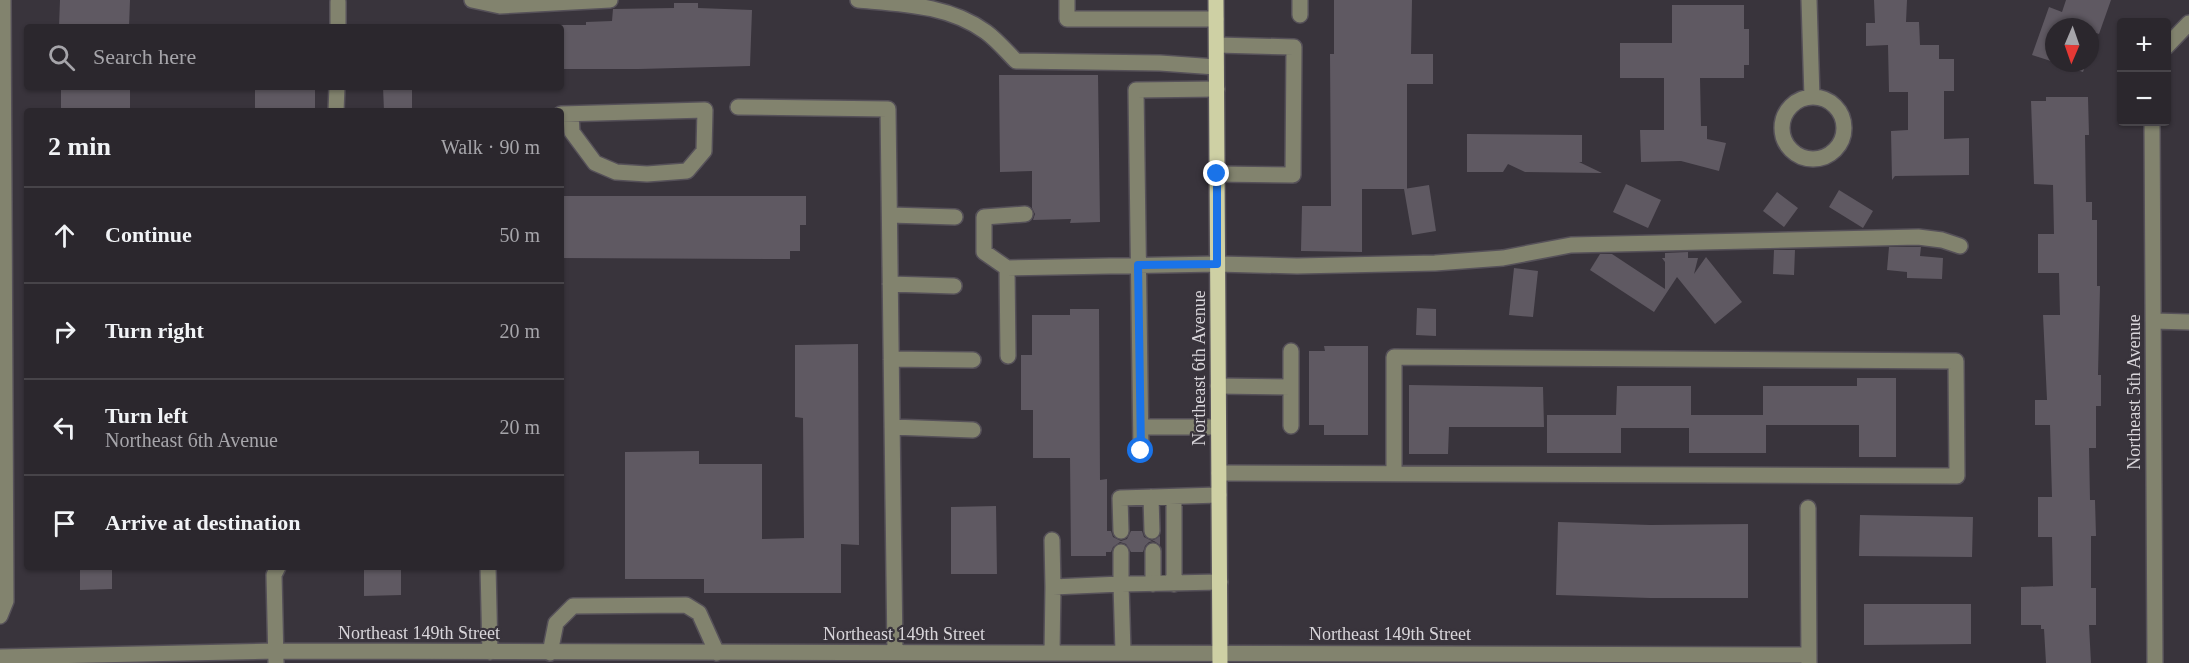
<!DOCTYPE html>
<html lang="en">
<head>
<meta charset="utf-8">
<style>
	:root { --surface:#2b272d; --page:#373339; --text:#f1f3f6; --muted:#a6a5aa; --line:#474449 }
	body { margin:0; font-family:Georgia,serif; background:var(--page); color:var(--text) }
	.controls { position:absolute; right:18px; top:18px; display:grid; overflow:hidden; border-radius:6px; box-shadow:0 2px 4px #0004 }
	.controls button { width:54px; height:54px; display:grid; place-items:center; padding:0; border:0; border-bottom:2px solid var(--line); background:var(--surface); color:var(--text); font:30px sans-serif }
	.compass { position:absolute; left:2045px; top:18px; width:54px; height:54px; border-radius:50%; background:var(--surface); box-shadow:0 2px 4px #0004; rotate:182deg }
	.stop { position:absolute; width:18px; height:18px; margin:-14px; border:4px solid #1a73e8; border-radius:50%; background:#fff }
	.stop.end { background:#1a73e8; border-color:#fff; box-shadow:0 2px 6px #0008 }
	.list { margin:0; padding:0; list-style:none }
	h2 { display:flex; justify-content:space-between; align-items:center; height:78px; margin:0; padding:0 24px; font-size:26px }
	h2 small { font-size:20px; font-weight:400; color:var(--muted) }
	.list li { display:grid; grid-template-columns:39px 1fr auto; gap:18px; align-items:center; box-sizing:border-box; height:96px; padding:0 24px; border-top:2px solid var(--line) }
	.list b { display:block; font-size:22px; white-space:nowrap }
	.list p { margin:0; font-size:20px; white-space:nowrap; color:var(--muted) }
	.list em { font-size:20px; font-style:normal; color:var(--muted) }
	.icon { flex:none; width:33px; height:33px; fill:none; stroke:currentColor; stroke-width:2; stroke-linecap:round; stroke-linejoin:round }
	.map { position:relative; flex:none; width:2189px; height:663px; overflow:hidden }
	.search { position:absolute; background:var(--surface); box-shadow:0 2px 4px #0004; left:24px; top:24px; width:540px; height:66px; display:flex; align-items:center; gap:15px; box-sizing:border-box; padding:0 21px; border-radius:6px; color:var(--muted); font-size:22px }
	.panel { position:absolute; background:var(--surface); box-shadow:0 2px 4px #0004; left:24px; top:108px; width:540px; height:462px; border-radius:6px }
	.map>svg:first-child { display:block }
	.building { fill:#5f5962 }
	.lines { fill:none; stroke-linecap:round; stroke-linejoin:round }
	.minor-casing { stroke:#565159; stroke-width:18 }
	.major-casing { stroke:#565159; stroke-width:18 }
	.minor { stroke:#82836e; stroke-width:15 }
	.major { stroke:#ced0a4; stroke-width:15 }
	.route { stroke:#1a73e8; stroke-width:8 }
	.labels { text-anchor:middle; dominant-baseline:central; stroke-width:4.5; stroke-linejoin:round; paint-order:stroke }
	.street-label { font-size:18px; fill:#d9d6db; stroke:#39343c }
</style>
</head>
<body>
<div class="map">
<svg width="2189" height="663" viewBox="0 0 2189 663">
	<rect width="100%" height="100%" fill="#39343c"/>
	<path class="building" d="M 60,0 L 130,0 L 129,27 L 59,27 Z
		M 1334,0 L 1412,0 L 1411,54 L 1433,54 L 1433,84 L 1407,84 L 1407,189 L 1362,189 L 1362,252 L 1301,251 L 1302,206 L 1331,206 L 1330,54 L 1334,54 Z
		M 1874,0 L 1907,0 L 1906,22 L 1919,22 L 1920,45 L 1939,45 L 1939,59 L 1954,59 L 1954,91 L 1944,91 L 1944,139 L 1969,138 L 1969,175 L 1895,176 L 1892,180 L 1891,131 L 1908,130 L 1908,92 L 1889,92 L 1888,45 L 1866,46 L 1866,23 L 1875,23 Z
		M 2066,0 L 2111,0 L 2099,34 L 2096,33 L 2090,52 L 2090,27 L 2054,27 L 2054,62 L 2032,55 L 2049,7 L 2062,12 Z
		M 674,3 L 698,3 L 698,8 L 752,10 L 750,66 L 639,69 L 561,69 L 561,25 L 586,25 L 586,22 L 612,21 L 613,9 L 674,8 Z
		M 1672,5 L 1744,5 L 1744,29 L 1749,29 L 1749,65 L 1744,65 L 1744,78 L 1700,78 L 1701,126 L 1707,126 L 1707,139 L 1726,143 L 1719,171 L 1681,161 L 1641,162 L 1640,130 L 1664,130 L 1664,78 L 1620,78 L 1620,43 L 1672,43 Z
		M 2057,63 L 2086,63 L 2083,72 Z
		M 999,75 L 1098,75 L 1100,222 L 1070,223 L 1071,219 L 1033,220 L 1035,214 L 1032,208 L 1032,171 L 1000,172 Z
		M 61,87 L 130,87 L 130,111 L 61,111 Z
		M 255,87 L 315,87 L 315,111 L 255,111 Z
		M 383,87 L 412,87 L 412,111 L 384,111 Z
		M 2046,97 L 2088,97 L 2089,135 L 2085,135 L 2086,202 L 2092,202 L 2092,220 L 2097,220 L 2097,286 L 2100,286 L 2098,375 L 2101,375 L 2101,406 L 2096,406 L 2096,448 L 2089,448 L 2090,500 L 2095,500 L 2096,536 L 2091,536 L 2091,588 L 2096,588 L 2096,625 L 2089,625 L 2091,663 L 2046,663 L 2044,629 L 2041,629 L 2041,625 L 2021,625 L 2021,587 L 2053,586 L 2052,537 L 2038,537 L 2038,497 L 2052,497 L 2050,425 L 2035,425 L 2035,400 L 2047,400 L 2043,315 L 2060,315 L 2059,273 L 2038,273 L 2038,234 L 2054,234 L 2053,185 L 2034,184 L 2031,101 L 2046,101 Z
		M 1467,134 L 1582,135 L 1582,162 L 1579,162 L 1602,173 L 1525,172 L 1508,164 L 1503,172 L 1467,172 Z
		M 1626,184 L 1661,200 L 1648,228 L 1613,212 Z
		M 1429,185 L 1436,231 L 1412,235 L 1404,189 Z
		M 1839,190 L 1873,211 L 1863,228 L 1829,207 Z
		M 1777,192 L 1798,208 L 1784,227 L 1763,211 Z
		M 561,196 L 806,196 L 806,225 L 800,225 L 800,251 L 790,251 L 790,259 L 561,258 Z
		M 1889,247 L 1921,247 L 1920,256 L 1943,258 L 1942,279 L 1907,278 L 1907,272 L 1887,270 Z
		M 1774,250 L 1795,250 L 1794,275 L 1773,274 Z
		M 1688,252 L 1688,258 L 1698,258 L 1694,274 L 1706,257 L 1742,302 L 1715,324 L 1677,277 L 1654,312 L 1590,270 L 1600,254 L 1612,254 L 1665,289 L 1665,262 L 1662,258 L 1665,258 L 1665,253 Z
		M 1514,268 L 1538,271 L 1533,317 L 1509,315 Z
		M 1417,308 L 1436,309 L 1436,336 L 1416,335 Z
		M 1070,309 L 1099,309 L 1100,480 L 1107,479 L 1107,531 L 1111,531 L 1113,537 L 1121,541 L 1127,539 L 1131,531 L 1142,531 L 1144,537 L 1152,541 L 1160,536 L 1160,545 L 1154,541 L 1149,542 L 1145,546 L 1143,552 L 1131,552 L 1126,544 L 1120,542 L 1113,547 L 1111,552 L 1106,552 L 1106,556 L 1071,556 L 1070,458 L 1033,458 L 1033,410 L 1021,410 L 1021,355 L 1032,355 L 1032,315 L 1070,315 Z
		M 858,344 L 859,545 L 841,544 L 841,593 L 704,593 L 704,579 L 625,579 L 625,452 L 699,451 L 699,464 L 762,464 L 762,539 L 804,538 L 803,418 L 795,417 L 795,345 Z
		M 1324,346 L 1368,346 L 1368,435 L 1324,435 L 1324,425 L 1309,425 L 1309,351 L 1325,351 Z
		M 1857,378 L 1896,378 L 1896,457 L 1859,457 L 1859,425 L 1766,425 L 1766,453 L 1689,453 L 1689,428 L 1621,428 L 1621,453 L 1547,453 L 1547,415 L 1616,415 L 1617,386 L 1691,386 L 1691,415 L 1763,415 L 1763,386 L 1857,386 Z
		M 1409,385 L 1543,387 L 1544,427 L 1449,427 L 1448,454 L 1409,454 Z
		M 996,506 L 997,574 L 951,574 L 951,507 Z
		M 1860,515 L 1973,517 L 1972,557 L 1859,556 Z
		M 1558,522 L 1650,525 L 1748,524 L 1748,598 L 1650,598 L 1556,595 Z
		M 80,567 L 112,567 L 112,589 L 80,590 Z
		M 364,567 L 401,567 L 401,595 L 364,596 Z
		M 1864,604 L 1971,604 L 1971,644 L 1864,645 Z"/>
	<g class="lines">
		<defs>
			<path id="minor" d="M 472,0 L 500,6 L 610,0
				M 858,0 C 903,4 949,5 986,32 C 997,40 1007,52 1016,61 L 1160,63 L 1216,67
				M 1067,0 L 1067,19 L 1216,19
				M 1809,0 L 1812,97
				M 1300,15 L 1300,0
				M 338,27 L 338,2
				M 1217,45 L 1294,47 L 1293,175 L 1217,174
				M 2166,47 L 2189,23
				M1782 128a31 31 0 1 1 62 0a31 31 0 1 1-62 0Z
				M 738,107 L 888,109 L 895,653
				M 336,111 L 337,87
				M 561,114 L 705,110 L 704,151 L 687,171 L 647,174 L 616,172 L 595,163 L 572,132 L 571,114
				M 2152,122 L 2155,663
				M 890,215 L 955,217
				M 1007,268 L 984,252 L 984,217 L 1025,214
				M 890,284 L 954,286
				M 2153,321 L 2189,322
				M 1291,351 L 1291,426
				M 1008,356 L 1007,268 L 1217,264 L 1297,266 L 1435,263 L 1503,258 L 1571,245 L 1918,237 L 1942,240 L 1960,246
				M 891,359 L 973,360
				M 1218,386 L 1291,387
				M 892,427 L 973,430
				M 1141,427 L 1218,427
				M 1141,451 L 1136,90 L 1217,89
				M 1219,473 L 1957,476 L 1956,361 L 1394,357 L 1394,474
				M 1151,497 L 1152,531
				M 1174,497 L 1174,584
				M 1808,508 L 1809,663
				M 1121,531 L 1120,498 L 1219,495
				M 1052,540 L 1053,587
				M 1153,551 L 1153,584
				M 1121,552 L 1121,584 L 1220,582
				M 488,567 L 490,652
				M 0,616 L 6,601 L 3,0
				M 550,653 L 556,623 L 573,606 L 686,605 L 699,613 L 717,653
				M 1052,653 L 1053,587 L 1121,584 L 1123,652
				M 0,657 L 276,651 L 1809,655
				M 276,663 L 274,575 L 278,567"/>
			<path id="major" d="M 1216,0 L 1220,663"/>
		</defs>
		<use href="#minor" class="minor-casing"/>
		<use href="#major" class="major-casing"/>
		<use href="#minor" class="minor"/>
		<use href="#major" class="major"/>
	</g>
	<g class="lines">
		<path class="route" d="M 1141,451 L 1138,265 L 1217,264 L 1217,174"/>
	</g>
	<g class="labels">
		<g class="street-label">
			<text transform="translate(1199 368) rotate(-90)">Northeast 6th Avenue</text>
			<text transform="translate(2134 392) rotate(-90)">Northeast 5th Avenue</text>
			<text x="419" y="633">Northeast 149th Street</text>
			<text x="904" y="634">Northeast 149th Street</text>
			<text x="1390" y="634">Northeast 149th Street</text>
		</g>
	</g>
</svg>
<div class="controls">
<button>+</button>
<button>−</button>
</div>
<svg class="compass" viewBox="-18 -18 36 36"><path d="M0-13l5 13h-10z" fill="#e53935"/><path d="M0 13l5-13h-10z" fill="#a6a5aa"/></svg>
<div class="stop" style="left:1141px;top:451px"></div>
<div class="stop end" style="left:1217px;top:174px"></div>
<div class="search"><svg class="icon" aria-label="search" viewBox="0 0 24 24"><circle cx="10" cy="10" r="6"/><path d="M15 15l6 6"/></svg>Search here</div>
<section class="panel">
<h2>2 min<small>Walk · 90 m</small></h2>
<ul class="list">
<li><svg class="icon" aria-label="ahead" viewBox="0 0 24 24"><path d="M12 20V5M6 11l6-6 6 6"/></svg><div><b>Continue</b></div><em>50 m</em></li>
<li><svg class="icon" aria-label="right" viewBox="0 0 24 24"><path d="M7 20v-9h11M14 6l5 5-5 5"/></svg><div><b>Turn right</b></div><em>20 m</em></li>
<li><svg class="icon" aria-label="left" viewBox="0 0 24 24"><path d="M17 20v-9H6M10 6l-5 5 5 5"/></svg><div><b>Turn left</b><p>Northeast 6th Avenue</p></div><em>20 m</em></li>
<li><svg class="icon" aria-label="arrive" viewBox="0 0 24 24"><path d="M6 21V4h12l-3 4 3 4H6"/></svg><div><b>Arrive at destination</b></div></li>
</ul>
</section>
</div>
</body>
</html>
